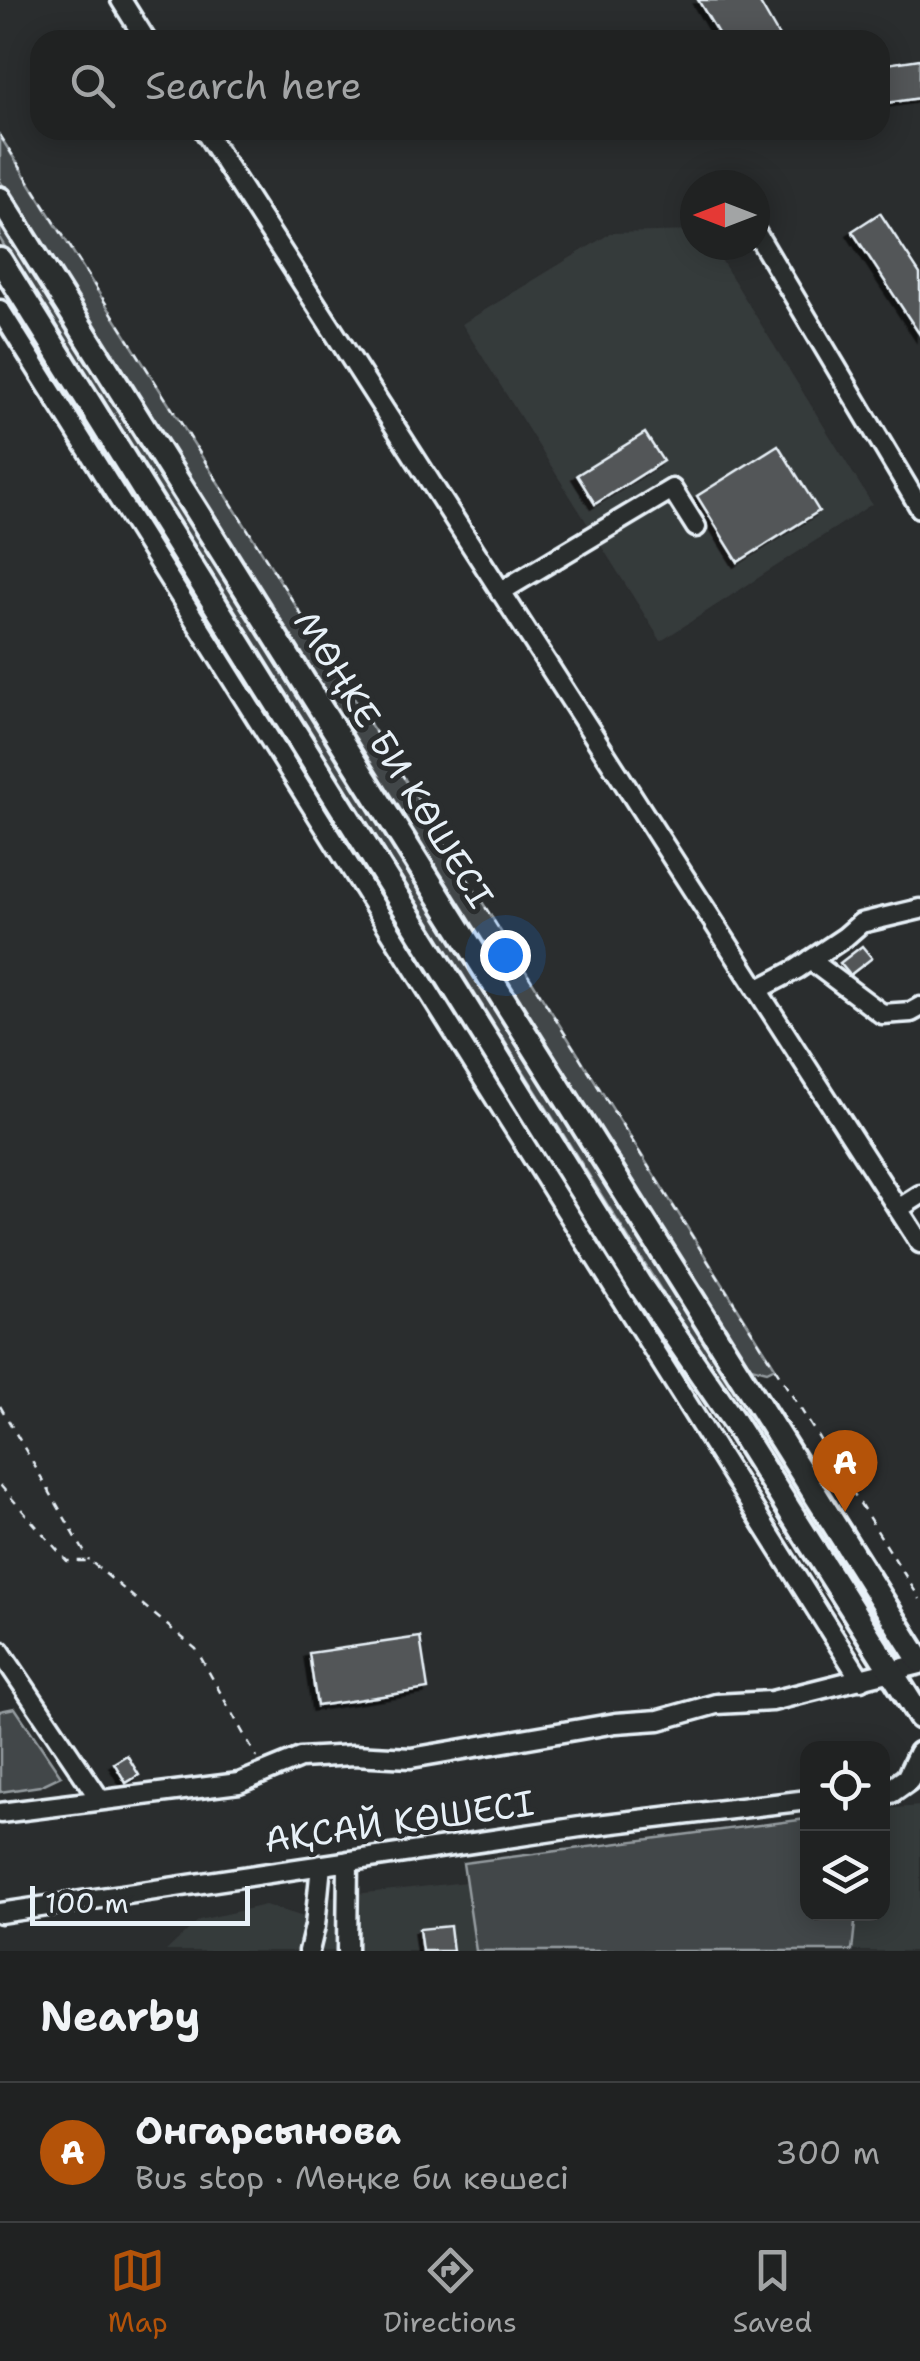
<!DOCTYPE html>
<html lang="en">
<head>
<meta charset="utf-8">
<style>
	:root { --surface:#202222; --page:#282a2a; --text:#f1f3f6; --muted:#a2a4a5; --line:#3d3f40; --accent:#b45309 }
	body { margin:0; font-family:"Shantell Sans",sans-serif; background:var(--page); color:var(--text) }
	.controls { position:absolute; right:30px; bottom:30px; display:grid; overflow:hidden; border-radius:20px; box-shadow:0 5px 25px #0003 }
	.controls button { width:90px; height:90px; display:grid; place-items:center; padding:0; border:0; border-bottom:2px solid var(--line); background:var(--surface); color:var(--text); font:50px sans-serif }
	.compass { position:absolute; left:680px; top:170px; width:90px; height:90px; border-radius:50%; background:var(--surface); box-shadow:0 5px 25px #0003; rotate:270deg }
	.scale { position:absolute; left:30px; bottom:25px; width:220px; box-sizing:border-box; padding-left:10px; border:5px solid #e8f1f8; border-top:0; font-size:28px; line-height:35px; white-space:nowrap; color:#e8f1f8; -webkit-text-stroke:8px #2a2d2e; paint-order:stroke }
	.you { position:absolute; left:505px; top:955px; width:35px; height:35px; margin:-25px; border:8px solid #fff; border-radius:50%; background:#1a73e8; box-shadow:0 0 0 15px #1a73e833 }
	.badge { display:grid; place-items:center; width:65px; height:65px; border-radius:50%; background:var(--accent); color:#fff; font-size:32px; font-weight:700 }
	.pin { position:absolute; translate:-50% -82px; filter:drop-shadow(0 2px 5px #0008) }
	.pin::after { content:''; position:absolute; top:52px; width:35px; height:30px; background:inherit; clip-path:polygon(0 0,100% 0,50% 100%) }
	.list { margin:0; padding:0; list-style:none }
	h2 { display:flex; justify-content:space-between; align-items:center; height:130px; margin:0; padding:0 40px; font-size:42px }
	h2 small { font-size:32px; font-weight:400; color:var(--muted) }
	.list li { display:grid; grid-template-columns:65px 1fr auto; gap:30px; align-items:center; box-sizing:border-box; height:140px; padding:0 40px; border-top:2px solid var(--line) }
	.list b { display:block; font-size:38px; white-space:nowrap }
	.list p { margin:0; font-size:32px; white-space:nowrap; color:var(--muted) }
	.list em { font-size:32px; font-style:normal; color:var(--muted) }
	.icon { flex:none; width:55px; height:55px; fill:none; stroke:currentColor; stroke-width:2; stroke-linecap:round; stroke-linejoin:round }
	.map { position:relative; flex:none; width:920px; height:1951px; overflow:hidden }
	.search { position:absolute; background:var(--surface); box-shadow:0 5px 25px #0003; left:30px; right:30px; top:30px; height:110px; display:flex; align-items:center; gap:25px; box-sizing:border-box; padding:0 35px; border-radius:30px; color:var(--muted); font-size:38px }
	.sheet { height:270px; background:var(--surface) }
	nav { display:flex; justify-content:space-around; align-items:center; box-sizing:border-box; height:140px; border-top:2px solid var(--line); background:var(--surface); font-size:28px; color:var(--muted) }
	nav a { display:grid; justify-items:center; gap:5px }
	nav .on { color:var(--accent) }
	.map>svg:first-child { display:block }
	.built { fill:#363a3b }
	.green { fill:#424648; stroke:#959ca0; stroke-width:2.5 }
	.building { fill:#535759; stroke:#e8f1f8; stroke-width:2.5; filter:url(#shadow) }
	.lines { fill:none; stroke-linecap:round; stroke-linejoin:round }
	.minor-casing { stroke:#e8f1f8; stroke-width:25 }
	.major-casing { stroke:#e8f1f8; stroke-width:30 }
	.path { stroke:#e8f1f8; stroke-width:2.5; stroke-dasharray:8 8; stroke-linecap:butt }
	.minor { stroke:#2a2d2e; stroke-width:18 }
	.major { stroke:#2a2d2e; stroke-width:22 }
	.labels { text-anchor:middle; dominant-baseline:central; stroke-width:10; stroke-linejoin:round; paint-order:stroke }
	.street-label { font-size:35px; fill:#e8f1f8; stroke:#2a2d2e }
</style>
</head>
<body>
<div class="map">
<svg width="920" height="1951" viewBox="0 0 920 1951">
	<defs>
		<filter id="shadow"><feDropShadow dx="-4.5" dy="4.5" stdDeviation="0" flood-color="#0009"/></filter>
	</defs>
	<rect width="100%" height="100%" fill="#2a2d2e"/>
	<filter id="ink" filterUnits="userSpaceOnUse"><feTurbulence type="fractalNoise" baseFrequency=".01" numOctaves="2"/><feDisplacementMap in="SourceGraphic" scale="20" xChannelSelector="R" yChannelSelector="G"/><feConvolveMatrix kernelMatrix="1 2 1 2 8 2 1 2 1" color-interpolation-filters="sRGB"/></filter>
	<g filter="url(#ink)">
		<path class="built" d="M 695,231 L 695,245 L 712,245 L 872,504 L 661,641 L 462,324 L 611,233 Z
			M 920,1806 L 920,1951 L 852,1951 L 856,1914 L 882,1914 L 883,1809 Z
			M 466,1882 L 476,1951 L 321,1951 L 328,1897 Z
			M 265,1905 L 304,1917 L 298,1951 L 166,1951 L 199,1920 Z"/>
		<path class="green" d="M 0,136 L 775,1367 L 767,1371 L 747,1366 L 42,242 L 0,181 Z
			M 0,223 L 897,1643 L 885,1646 L 0,239 Z
			M 15,1708 L 61,1776 L 40,1786 L 0,1792 L 0,1711 Z
			M 807,1819 L 808,1914 L 856,1914 L 852,1951 L 476,1951 L 463,1863 Z"/>
		<path class="building" d="M 698,0 L 758,0 L 781,40 L 722,40 Z
			M 920,59 L 920,98 L 880,104 L 880,65 Z
			M 880,213 L 920,274 L 920,335 L 852,231 Z
			M 645,433 L 663,461 L 595,504 L 577,475 Z
			M 778,445 L 819,511 L 738,562 L 697,496 Z
			M 862,946 L 872,958 L 850,975 L 840,963 Z
			M 420,1637 L 428,1689 L 317,1706 L 309,1653 Z
			M 127,1755 L 139,1775 L 126,1783 L 114,1763 Z
			M 450,1926 L 453,1951 L 422,1951 L 419,1929 Z"/>
		<g class="lines">
			<defs>
				<path id="minor" d="M 121,0 L 146,40
					M 204,130 L 920,1243
					M 755,231 L 920,508
					M 0,310 L 861,1680
					M 500,592 L 672,489 L 696,527
					M 810,960 L 882,1014 L 911,1012 L 920,1007
					M 757,990 L 797,969 L 845,937 L 861,923 L 920,909
					M 898,1209 L 920,1195
					M 0,1651 L 99,1798
					M 0,1813 L 239,1783 L 300,1758 L 354,1755 L 411,1758 L 616,1723 L 659,1720 L 716,1704 L 772,1701 L 920,1664
					M 0,1913 L 580,1827 L 808,1800
					M 309,1951 L 315,1926 L 321,1865
					M 347,1951 L 348,1861"/>
				<path id="major" d="M 0,199 L 920,1661
					M 0,260 L 640,1285 L 732,1419 L 920,1717
					M 891,1791 L 908,1779 L 920,1754"/>
			</defs>
			<use href="#minor" class="minor-casing"/>
			<use href="#major" class="major-casing"/>
			<path class="path" d="M 0,135 L 920,1599
				M 0,1406 L 89,1560
				M 0,1485 L 67,1561 L 90,1561 L 196,1649 L 257,1758"/>
			<use href="#minor" class="minor"/>
			<use href="#major" class="major"/>
		</g>
	</g>
	<g class="labels">
		<g class="street-label">
			<text transform="translate(394 759) rotate(58)">МӨҢКЕ БИ КӨШЕСІ</text>
			<text transform="translate(399 1821) rotate(-8)">АҚСАЙ КӨШЕСІ</text>
		</g>
	</g>
</svg>
<div class="controls">
<button><svg class="icon" aria-label="locate" viewBox="0 0 24 24"><circle cx="12" cy="12" r="6"/><path d="M12 2v4M12 18v4M2 12h4M18 12h4"/></svg></button>
<button><svg class="icon" aria-label="layers" viewBox="0 0 24 24"><path d="M12 4l9 5-9 5-9-5zM3 14l9 5 9-5"/></svg></button>
</div>
<svg class="compass" viewBox="-18 -18 36 36"><path d="M0-13l5 13h-10z" fill="#e53935"/><path d="M0 13l5-13h-10z" fill="#a2a4a5"/></svg>
<div class="scale">100 m</div>
<div class="you"></div>
<div class="pin badge" style="left:845px;top:1512px">A</div>
<div class="search"><svg class="icon" aria-label="search" viewBox="0 0 24 24"><circle cx="10" cy="10" r="6"/><path d="M15 15l6 6"/></svg>Search here</div>
</div>
<section class="sheet">
<h2>Nearby<small></small></h2>
<ul class="list">
<li><span class="badge">A</span><div><b>Онгарсынова</b><p>Bus stop · Мөңке би көшесі</p></div><em>300 m</em></li>
</ul>
</section>
<nav>
<a class="on"><svg class="icon" aria-label="map" viewBox="0 0 24 24"><path d="M3 6l6-2 6 2 6-2v14l-6 2-6-2-6 2zM9 4v14M15 6v14"/></svg>Map</a>
<a><svg class="icon" aria-label="directions" viewBox="0 0 24 24"><path d="M12 3l9 9-9 9-9-9zM9 14v-3h6M13 9l2 2-2 2"/></svg>Directions</a>
<a><svg class="icon" aria-label="saved" viewBox="0 0 24 24"><path d="M7 4h10v16l-5-4-5 4z"/></svg>Saved</a>
</nav>
</body>
</html>
